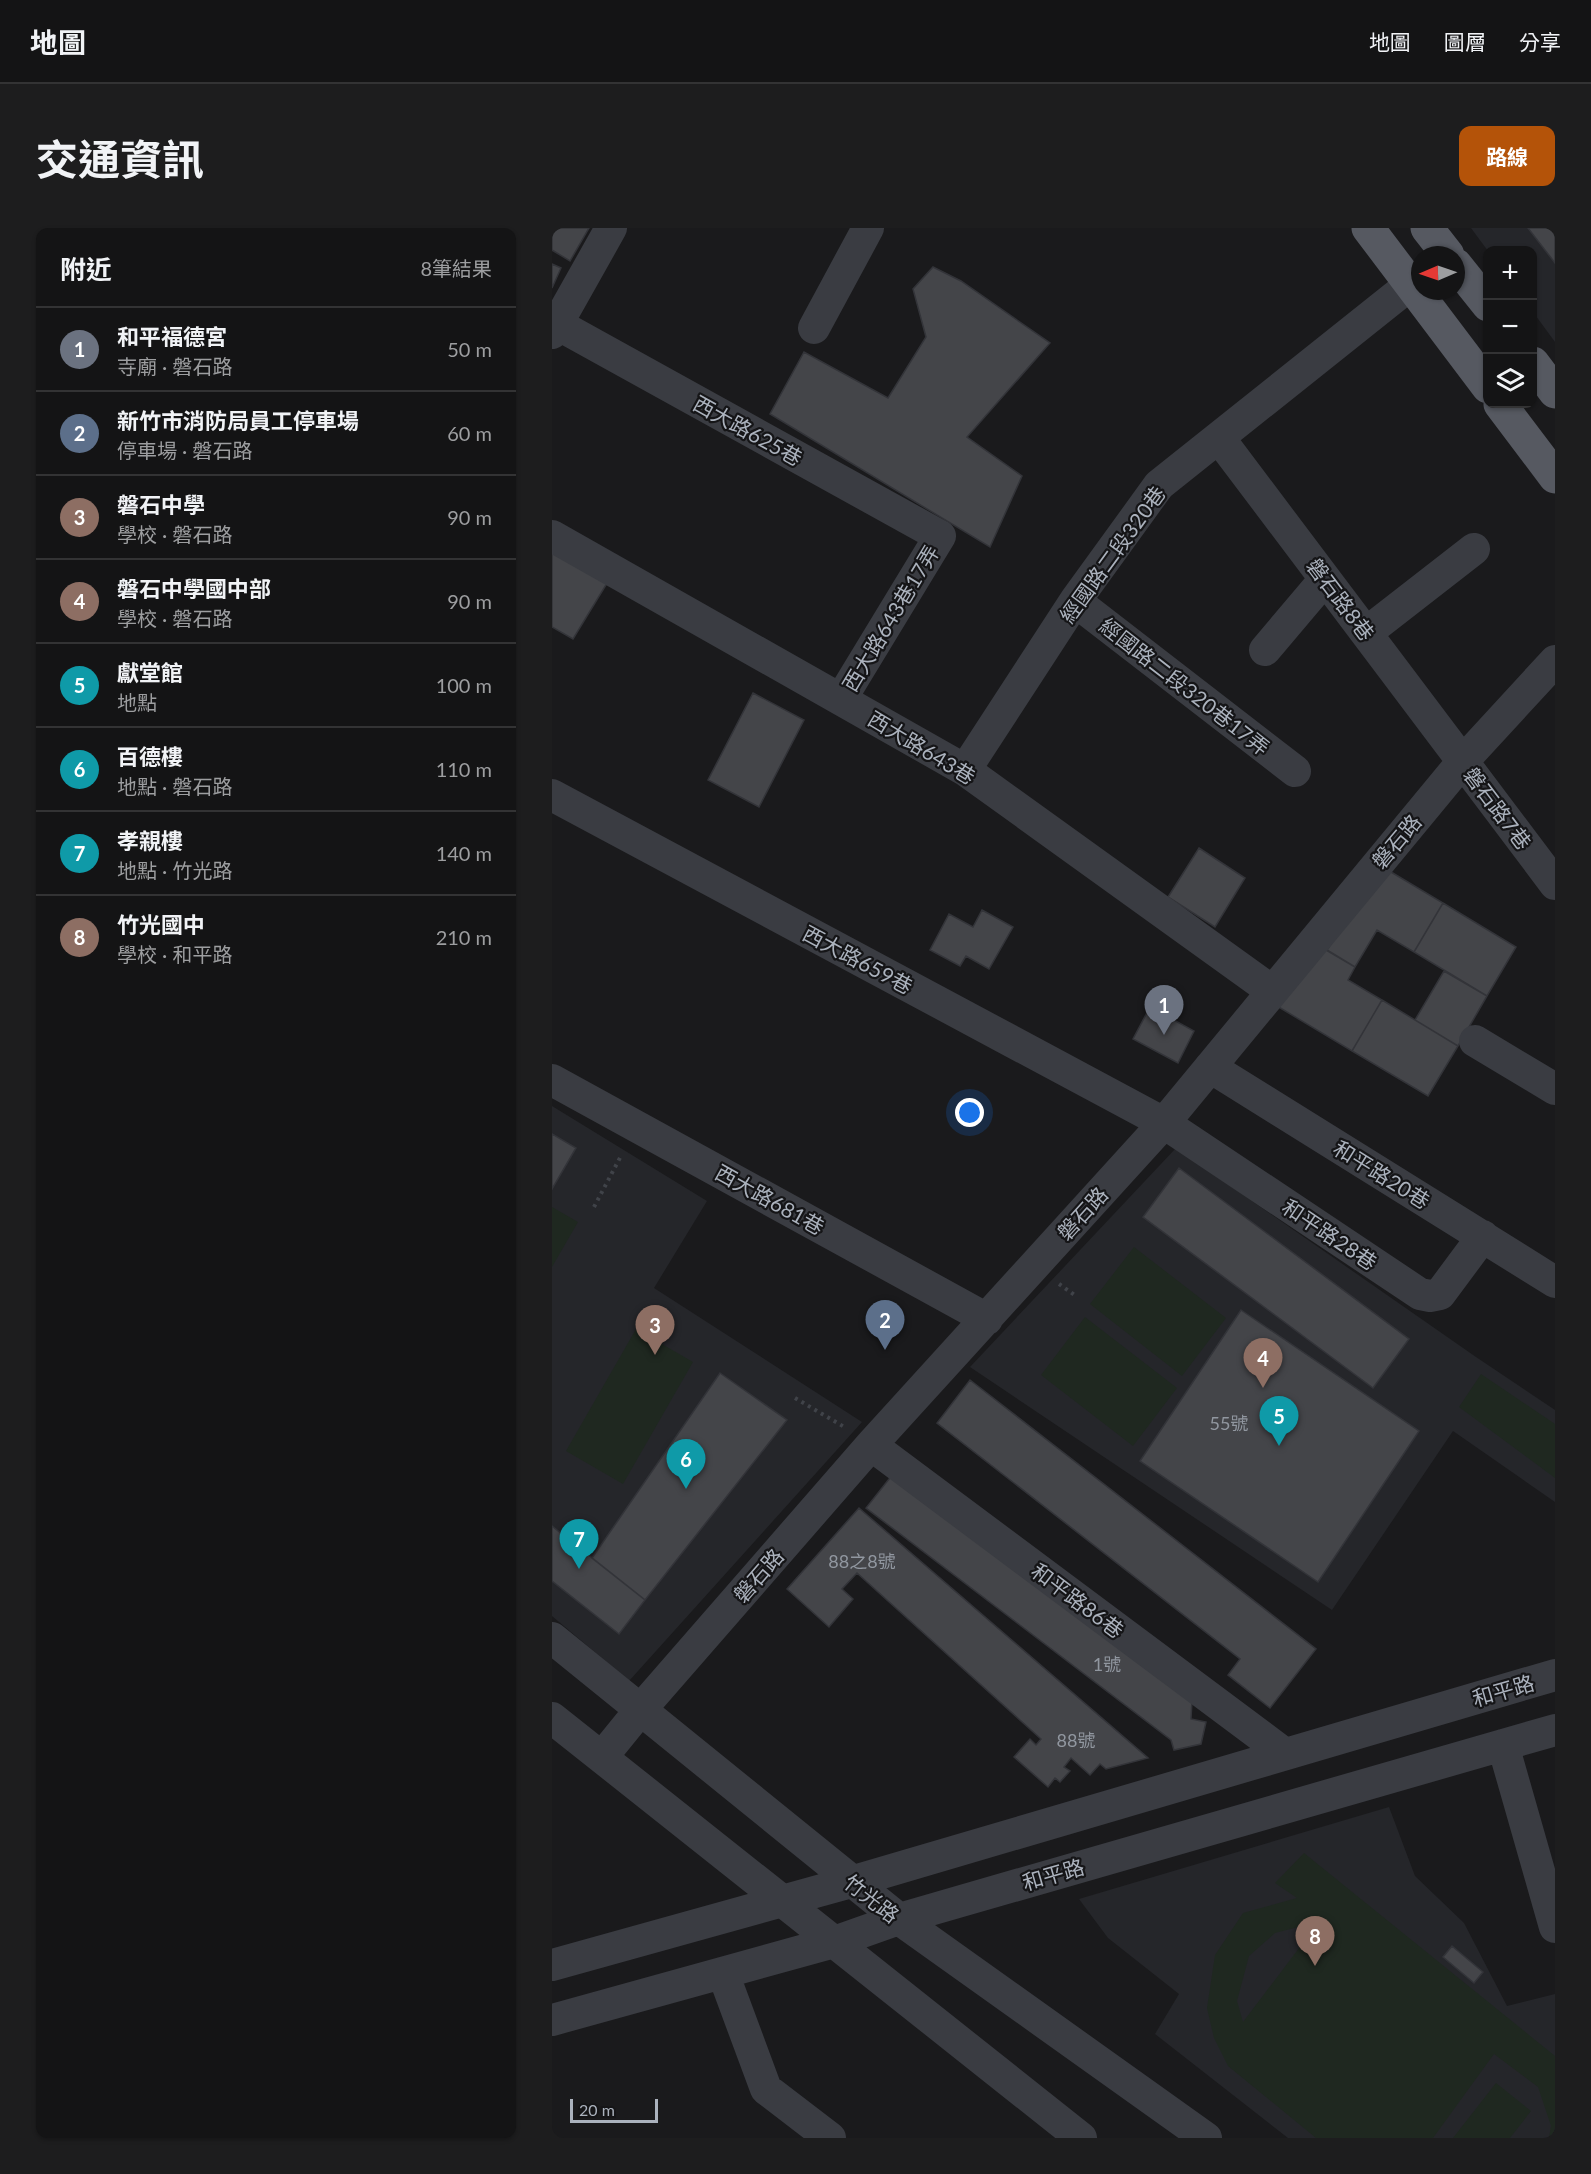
<!DOCTYPE html>
<html lang="zh-TW">
<head>
<meta charset="utf-8">
<style>
	:root { --surface:#141415; --page:#1d1d1e; --text:#f1f3f6; --muted:#9d9ea0; --line:#333334; --accent:#b45309 }
	body { margin:0; font-family:Lato,"Noto Sans TC",sans-serif; background:var(--page); color:var(--text) }
	.controls { position:absolute; right:18px; top:18px; display:grid; overflow:hidden; border-radius:12px; box-shadow:0 2px 4px #0004 }
	.controls button { width:54px; height:54px; display:grid; place-items:center; padding:0; border:0; border-bottom:2px solid var(--line); background:var(--surface); color:var(--text); font:30px sans-serif }
	.compass { position:absolute; left:859px; top:18px; width:54px; height:54px; border-radius:50%; background:var(--surface); box-shadow:0 2px 4px #0004; rotate:268deg }
	.scale { position:absolute; left:18px; bottom:15px; width:88px; box-sizing:border-box; padding-left:6px; border:3px solid #abb2bd; border-top:0; font-size:16px; line-height:21px; white-space:nowrap; color:#abb2bd; -webkit-text-stroke:4px #151517; paint-order:stroke }
	.you { position:absolute; left:418px; top:885px; width:21px; height:21px; margin:-15px; border:4px solid #fff; border-radius:50%; background:#1a73e8; box-shadow:0 0 0 9px #1a73e833 }
	.badge { display:grid; place-items:center; width:39px; height:39px; border-radius:50%; background:var(--accent); color:#fff; font-size:20px; font-weight:700 }
	.pin { position:absolute; translate:-50% -50px; filter:drop-shadow(0 2px 3px #0008) }
	.pin::after { content:''; position:absolute; top:32px; width:21px; height:18px; background:inherit; clip-path:polygon(0 0,100% 0,50% 100%) }
	.list { margin:0; padding:0; list-style:none }
	h2 { display:flex; justify-content:space-between; align-items:center; height:78px; margin:0; padding:0 24px; font-size:26px }
	h2 small { font-size:20px; font-weight:400; color:var(--muted) }
	.list li { display:grid; grid-template-columns:39px 1fr auto; gap:18px; align-items:center; box-sizing:border-box; height:84px; padding:0 24px; border-top:2px solid var(--line) }
	.list b { display:block; font-size:22px; white-space:nowrap }
	.list p { margin:0; font-size:20px; white-space:nowrap; color:var(--muted) }
	.list em { font-size:20px; font-style:normal; color:var(--muted) }
	.icon { flex:none; width:33px; height:33px; fill:none; stroke:currentColor; stroke-width:2; stroke-linecap:round; stroke-linejoin:round }
	.map { position:relative; flex:none; width:1003px; height:1910px; overflow:hidden; border-radius:12px }
	header { display:flex; align-items:center; gap:36px; box-sizing:border-box; height:84px; padding:0 30px; background:var(--surface); border-bottom:2px solid var(--line) }
	header strong { font-size:28px }
	nav { display:flex; gap:33px; margin-inline-start:auto; font-size:21px }
	.intro { display:flex; align-items:center; justify-content:space-between; box-sizing:border-box; height:144px; padding:0 36px }
	h1 { margin:0; font-size:42px }
	.button { padding:15px 27px; border-radius:12px; background:var(--accent); color:#fff; font-size:21px; font-weight:700 }
	main { display:flex; gap:36px; padding:0 36px }
	aside { flex:1; background:var(--surface); border-radius:12px; box-shadow:0 2px 4px #0004 }
	.map>svg:first-child { display:block }
	.built { fill:#25262a }
	.green { fill:#1f2820; fill-rule:evenodd }
	.building { fill:#444549; stroke:#333439; stroke-width:1.5 }
	.lines { fill:none; stroke-linecap:round; stroke-linejoin:round }
	.path { stroke:#404349; stroke-width:4; stroke-dasharray:3 4.5; stroke-linecap:butt }
	.minor { stroke:#3a3c42; stroke-width:32 }
	.major { stroke:#565961; stroke-width:33 }
	.labels { text-anchor:middle; dominant-baseline:central; stroke-width:4.5; stroke-linejoin:round; paint-order:stroke }
	.number-label { font-size:18px; fill:#9197a0 }
	.street-label { font-size:21px; fill:#abb2bd; stroke:#151517 }
</style>
</head>
<body>
<header>
<strong>地圖</strong>
<nav><a>地圖</a><a>圖層</a><a>分享</a></nav>
</header>
<div class="intro"><h1>交通資訊</h1><a class="button">路線</a></div>
<main>
<aside>
<h2>附近<small>8筆結果</small></h2>
<ul class="list">
<li><span class="badge" style="background:#6b7280">1</span><div><b>和平福德宮</b><p>寺廟 · 磐石路</p></div><em>50 m</em></li>
<li><span class="badge" style="background:#5c6f8a">2</span><div><b>新竹市消防局員工停車場</b><p>停車場 · 磐石路</p></div><em>60 m</em></li>
<li><span class="badge" style="background:#8d6e63">3</span><div><b>磐石中學</b><p>學校 · 磐石路</p></div><em>90 m</em></li>
<li><span class="badge" style="background:#8d6e63">4</span><div><b>磐石中學國中部</b><p>學校 · 磐石路</p></div><em>90 m</em></li>
<li><span class="badge" style="background:#0f9aa8">5</span><div><b>獻堂館</b><p>地點</p></div><em>100 m</em></li>
<li><span class="badge" style="background:#0f9aa8">6</span><div><b>百德樓</b><p>地點 · 磐石路</p></div><em>110 m</em></li>
<li><span class="badge" style="background:#0f9aa8">7</span><div><b>孝親樓</b><p>地點 · 竹光路</p></div><em>140 m</em></li>
<li><span class="badge" style="background:#8d6e63">8</span><div><b>竹光國中</b><p>學校 · 和平路</p></div><em>210 m</em></li>
</ul>
</aside>
<div class="map">
<svg width="1003" height="1910" viewBox="0 0 1003 1910">
	<rect width="100%" height="100%" fill="#1a1a1c"/>
	<path class="built" d="M 919,0 L 1003,0 L 1003,114 L 981,84 L 981,22 L 936,23 Z
		M 0,878 L 155,973 L 102,1060 L 310,1194 L 77,1453 L 0,1388 Z
		M 624,920 L 924,1129 L 1003,1182 L 1003,1274 L 901,1203 L 780,1382 L 418,1139 Z
		M 837,1579 L 863,1648 L 912,1695 L 955,1778 L 1003,1766 L 1003,1910 L 736,1910 L 603,1806 L 627,1766 L 556,1710 L 527,1671 Z"/>
	<path class="green" d="M 0,979 L 26,994 L 0,1039 Z
		M 582,1019 L 674,1090 L 630,1148 L 538,1076 Z
		M 533,1089 L 625,1160 L 581,1218 L 489,1147 Z
		M 84,1101 L 141,1134 L 71,1256 L 14,1223 Z
		M 929,1146 L 1003,1196 L 1003,1250 L 907,1179 Z
		M 752,1625 L 1003,1828 L 1003,1910 L 997,1910 L 999,1898 L 986,1859 L 942,1826 L 881,1910 L 764,1910 L 676,1838 L 662,1810 L 655,1780 L 663,1727 L 691,1685 L 745,1670 L 723,1655 ZM 754,1697 L 763,1699 L 691,1794 L 685,1773 L 697,1728 L 723,1705 Z
		M 944,1855 L 979,1883 L 958,1910 L 901,1910 Z"/>
	<path class="building" d="M 0,0 L 37,0 L 18,33 L 0,22 Z
		M 976,0 L 1003,0 L 1003,35 Z
		M 0,36 L 9,40 L 0,60 Z
		M 381,39 L 409,53 L 498,115 L 415,209 L 470,248 L 438,319 L 218,186 L 252,124 L 336,170 L 374,109 L 361,61 Z
		M 0,317 L 57,352 L 21,411 L 0,399 Z
		M 201,465 L 252,492 L 207,579 L 156,552 Z
		M 647,620 L 693,650 L 663,699 L 616,669 Z
		M 829,638 L 891,675 L 862,724 L 825,702 L 803,739 L 775,722 Z
		M 891,675 L 964,719 L 935,768 L 862,724 Z
		M 430,682 L 461,699 L 437,741 L 414,728 L 408,738 L 378,722 L 397,686 L 421,699 Z
		M 769,719 L 803,739 L 796,752 L 830,772 L 800,823 L 720,775 Z
		M 892,743 L 935,768 L 906,818 L 863,792 Z
		M 830,772 L 906,818 L 876,868 L 800,823 Z
		M 598,779 L 642,803 L 626,835 L 581,811 Z
		M 0,906 L 24,920 L 0,961 Z
		M 627,940 L 857,1111 L 821,1160 L 591,989 Z
		M 689,1082 L 867,1203 L 766,1354 L 588,1233 Z
		M 168,1145 L 235,1192 L 93,1372 L 40,1330 Z
		M 418,1152 L 764,1421 L 718,1480 L 676,1447 L 688,1431 L 385,1195 Z
		M 341,1246 L 640,1472 L 639,1491 L 654,1494 L 649,1516 L 622,1522 L 619,1512 L 314,1280 Z
		M 307,1280 L 596,1530 L 554,1541 L 548,1536 L 538,1547 L 519,1530 L 512,1539 L 518,1543 L 508,1554 L 503,1550 L 496,1559 L 462,1529 L 478,1511 L 484,1517 L 489,1511 L 305,1345 L 290,1361 L 301,1371 L 277,1399 L 235,1361 Z
		M 0,1298 L 93,1372 L 67,1406 L 0,1353 Z
		M 900,1718 L 931,1744 L 922,1755 L 891,1729 Z"/>
	<g class="lines">
		<path class="path" d="M 42,979 L 70,926
			M 507,1056 L 524,1068
			M 243,1170 L 294,1200"/>
		<path class="minor" d="M 5,96 L 388,308 L 289,471
			M 262,100 L 316,0
			M 0,105 L 59,0
			M 667,210 L 1003,656
			M 0,308 L 413,542 L 720,763
			M 523,373 L 743,543
			M 814,405 L 922,321
			M 713,422 L 773,351
			M 413,542 L 523,373 L 607,257 L 859,56
			M 0,567 L 612,895 L 868,1066 L 878,1068 L 888,1066 L 931,1008
			M 923,813 L 1003,861
			M 658,839 L 1003,1054
			M 0,852 L 435,1091
			M 319,1217 L 733,1526
			M 0,1410 L 347,1691 L 654,1910
			M 0,1490 L 529,1910
			M 951,1517 L 1003,1699
			M 50,1529 L 89,1481 L 319,1217 L 612,895 L 911,533 L 1003,433
			M 0,1737 L 299,1654 L 1003,1447
			M 171,1745 L 214,1861 L 278,1910
			M 0,1792 L 282,1714 L 347,1691 L 1003,1502"/>
		<path class="major" d="M 816,0 L 936,159
			M 875,0 L 896,27
			M 904,37 L 936,77
			M 981,135 L 1003,164
			M 948,176 L 1003,249"/>
	</g>
	<g class="labels">
		<g class="number-label">
			<text x="677" y="1195">55號</text>
			<text x="310" y="1333">88之8號</text>
			<text x="555" y="1436">1號</text>
			<text x="524" y="1512">88號</text>
		</g>
		<g class="street-label">
			<text transform="translate(196 202) rotate(29)">西大路625巷</text>
			<text transform="translate(560 326) rotate(-54)">經國路二段320巷</text>
			<text transform="translate(789 371) rotate(53)">磐石路8巷</text>
			<text transform="translate(338 390) rotate(-59)">西大路643巷17弄</text>
			<text transform="translate(633 458) rotate(38)">經國路二段320巷17弄</text>
			<text transform="translate(370 519) rotate(31)">西大路643巷</text>
			<text transform="translate(946 580) rotate(53)">磐石路7巷</text>
			<text transform="translate(844 613) rotate(-50)">磐石路</text>
			<text transform="translate(306 731) rotate(28)">西大路659巷</text>
			<text transform="translate(830 946) rotate(32)">和平路20巷</text>
			<text transform="translate(218 971) rotate(29)">西大路681巷</text>
			<text transform="translate(530 985) rotate(-48)">磐石路</text>
			<text transform="translate(778 1006) rotate(34)">和平路28巷</text>
			<text transform="translate(206 1347) rotate(-49)">磐石路</text>
			<text transform="translate(526 1372) rotate(37)">和平路86巷</text>
			<text transform="translate(951 1462) rotate(-16)">和平路</text>
			<text transform="translate(501 1646) rotate(-16)">和平路</text>
			<text transform="translate(320 1670) rotate(38)">竹光路</text>
		</g>
	</g>
</svg>
<div class="controls">
<button>+</button>
<button>−</button>
<button><svg class="icon" aria-label="layers" viewBox="0 0 24 24"><path d="M12 4l9 5-9 5-9-5zM3 14l9 5 9-5"/></svg></button>
</div>
<svg class="compass" viewBox="-18 -18 36 36"><path d="M0-13l5 13h-10z" fill="#e53935"/><path d="M0 13l5-13h-10z" fill="#9d9ea0"/></svg>
<div class="scale">20 m</div>
<div class="you"></div>
<div class="pin badge" style="left:612px;top:807px;background:#6b7280">1</div>
<div class="pin badge" style="left:333px;top:1122px;background:#5c6f8a">2</div>
<div class="pin badge" style="left:103px;top:1127px;background:#8d6e63">3</div>
<div class="pin badge" style="left:711px;top:1160px;background:#8d6e63">4</div>
<div class="pin badge" style="left:727px;top:1218px;background:#0f9aa8">5</div>
<div class="pin badge" style="left:134px;top:1261px;background:#0f9aa8">6</div>
<div class="pin badge" style="left:27px;top:1341px;background:#0f9aa8">7</div>
<div class="pin badge" style="left:763px;top:1738px;background:#8d6e63">8</div>
</div>
</main>
</body>
</html>
